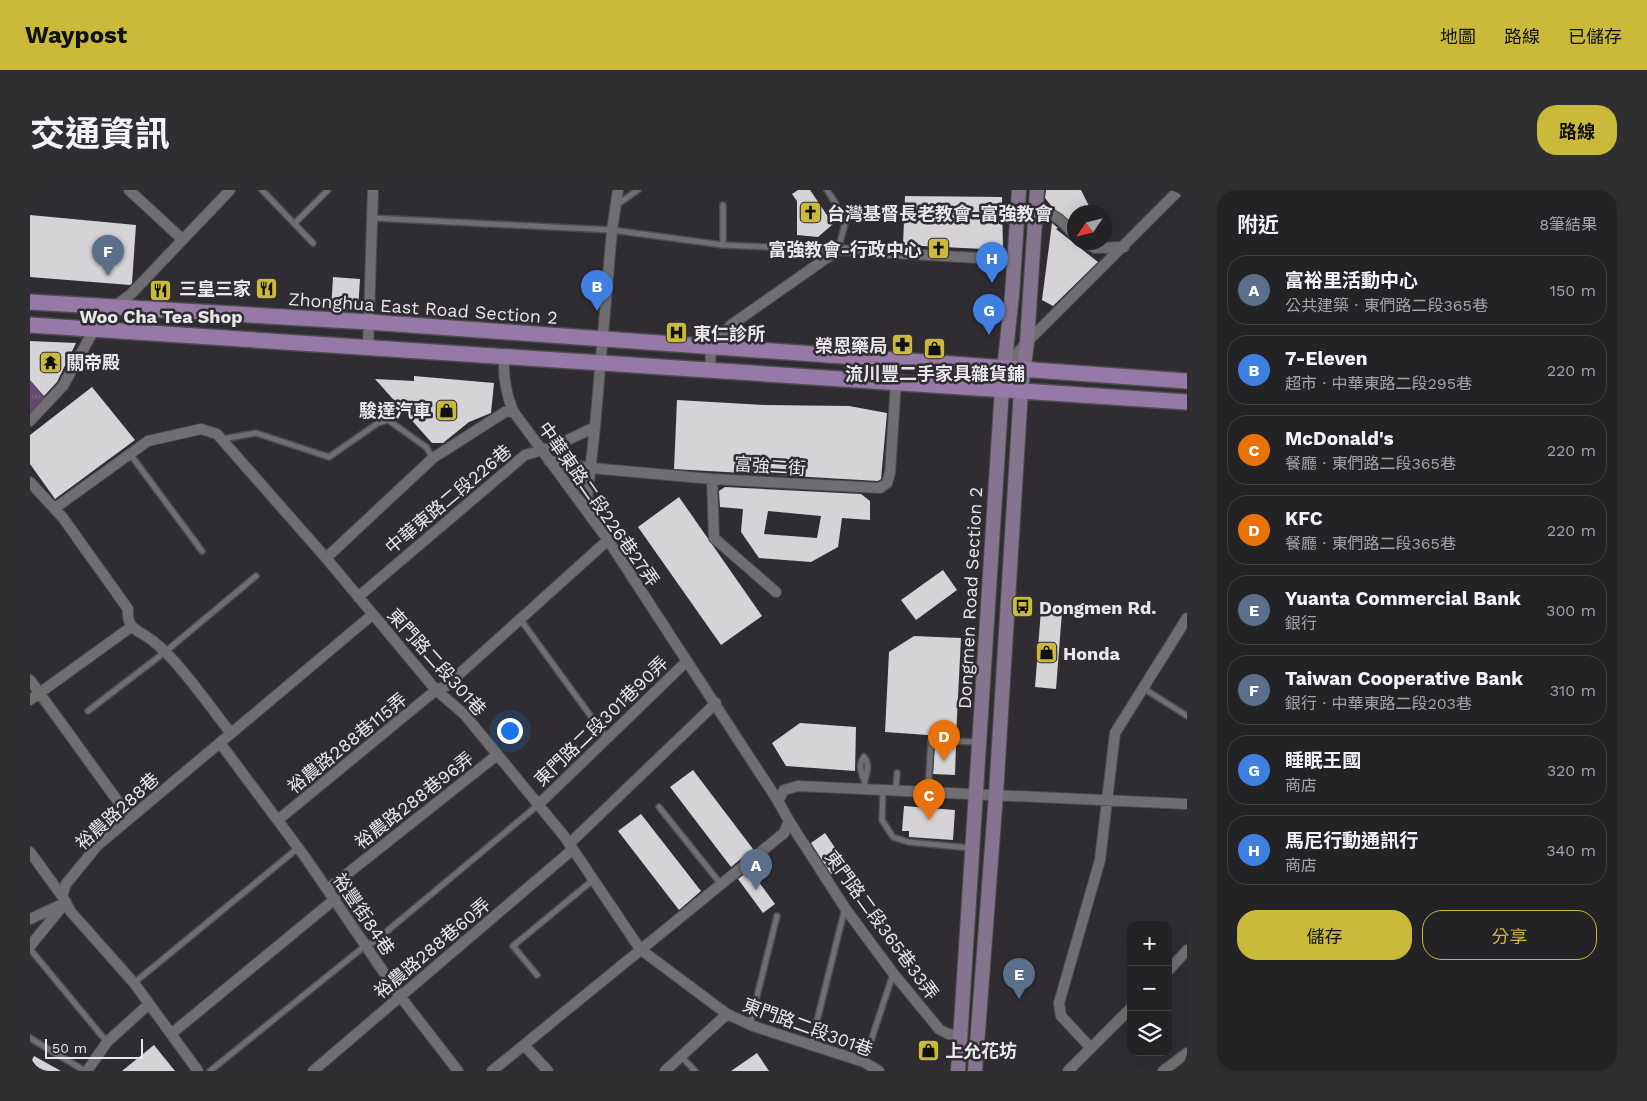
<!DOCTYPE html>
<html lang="zh-TW">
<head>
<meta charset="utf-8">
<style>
	:root { --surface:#232225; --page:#2f2f32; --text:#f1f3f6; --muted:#a3a4a7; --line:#403f42; --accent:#c9ba3a }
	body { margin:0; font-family:"Work Sans","Noto Sans TC",sans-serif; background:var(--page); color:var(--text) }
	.controls { position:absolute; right:15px; bottom:15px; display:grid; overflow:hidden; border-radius:10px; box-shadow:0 5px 20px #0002 }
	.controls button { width:45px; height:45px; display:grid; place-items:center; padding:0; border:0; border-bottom:1px solid var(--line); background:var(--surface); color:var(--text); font:25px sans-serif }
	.compass { position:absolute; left:1037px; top:15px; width:45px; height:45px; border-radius:50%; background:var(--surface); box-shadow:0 5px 20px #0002; rotate:235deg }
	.scale { position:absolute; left:15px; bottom:12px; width:98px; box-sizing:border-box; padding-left:5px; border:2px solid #e8e7e9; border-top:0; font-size:14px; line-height:18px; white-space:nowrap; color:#e8e7e9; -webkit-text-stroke:4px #2f2d31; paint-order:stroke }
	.you { position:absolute; left:479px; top:540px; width:18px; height:18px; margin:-12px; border:4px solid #fff; border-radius:50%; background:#1a73e8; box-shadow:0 0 0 8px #1a73e833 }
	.badge { display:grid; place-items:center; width:32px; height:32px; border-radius:50%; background:var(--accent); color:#fff; font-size:16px; font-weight:700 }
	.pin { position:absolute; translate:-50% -41px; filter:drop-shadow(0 1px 2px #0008) }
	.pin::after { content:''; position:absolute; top:26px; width:18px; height:15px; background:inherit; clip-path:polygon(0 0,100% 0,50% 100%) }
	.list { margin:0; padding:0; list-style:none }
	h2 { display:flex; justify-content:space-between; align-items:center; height:65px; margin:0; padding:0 20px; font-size:21px }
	h2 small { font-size:16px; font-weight:400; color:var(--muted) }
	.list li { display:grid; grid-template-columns:32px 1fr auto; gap:15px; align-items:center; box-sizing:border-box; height:70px; margin:0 10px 10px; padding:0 10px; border:1px solid var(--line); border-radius:20px }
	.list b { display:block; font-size:19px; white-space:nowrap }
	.list p { margin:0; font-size:16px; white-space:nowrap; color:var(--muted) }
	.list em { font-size:16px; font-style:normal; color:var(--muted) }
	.actions { display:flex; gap:10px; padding:15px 20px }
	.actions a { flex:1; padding:11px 0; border:1px solid var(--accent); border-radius:20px; text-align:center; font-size:18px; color:var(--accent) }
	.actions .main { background:var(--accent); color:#111 }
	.icon { flex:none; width:28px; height:28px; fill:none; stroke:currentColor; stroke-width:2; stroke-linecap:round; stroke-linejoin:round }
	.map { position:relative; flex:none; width:1157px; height:881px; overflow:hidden; border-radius:20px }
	header { display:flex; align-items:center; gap:30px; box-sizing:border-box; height:70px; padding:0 25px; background:var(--accent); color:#111 }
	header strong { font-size:24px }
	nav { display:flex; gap:28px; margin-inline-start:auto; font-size:18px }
	.intro { display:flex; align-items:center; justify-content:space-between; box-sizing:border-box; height:120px; padding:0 30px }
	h1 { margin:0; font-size:35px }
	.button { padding:12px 22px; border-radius:20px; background:var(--accent); color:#111; font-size:18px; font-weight:700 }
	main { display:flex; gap:30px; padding:0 30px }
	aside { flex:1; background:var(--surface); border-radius:20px; box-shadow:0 5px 20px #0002 }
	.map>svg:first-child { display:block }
	.grass { fill:url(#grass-tufts) }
	.building { fill:#d6d3d7; fill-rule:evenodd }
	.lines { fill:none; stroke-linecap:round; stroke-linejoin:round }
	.service-casing { stroke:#4d4c4f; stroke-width:8 }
	.minor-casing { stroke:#4d4c4f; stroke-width:12 }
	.secondary-casing { stroke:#4d4c4f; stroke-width:16 }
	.primary-casing { stroke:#4d4c4f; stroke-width:18 }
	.service { stroke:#716e72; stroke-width:5 }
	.minor { stroke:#716e72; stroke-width:10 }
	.secondary { stroke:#84748d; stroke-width:14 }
	.primary { stroke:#9779a7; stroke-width:15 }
	.labels { text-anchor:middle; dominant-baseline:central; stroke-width:5; stroke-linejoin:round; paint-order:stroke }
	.poi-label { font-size:18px; font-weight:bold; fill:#e8e7e9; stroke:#2f2d31; text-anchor:start }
	.street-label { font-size:18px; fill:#e8e7e9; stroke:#2f2d31 }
</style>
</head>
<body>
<header>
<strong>Waypost</strong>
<nav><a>地圖</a><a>路線</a><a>已儲存</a></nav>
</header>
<div class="intro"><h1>交通資訊</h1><a class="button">路線</a></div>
<main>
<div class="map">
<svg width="1157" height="881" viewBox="0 0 1157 881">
	<defs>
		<pattern id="grass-tufts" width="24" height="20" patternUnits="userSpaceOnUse" patternTransform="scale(1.25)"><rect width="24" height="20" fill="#634872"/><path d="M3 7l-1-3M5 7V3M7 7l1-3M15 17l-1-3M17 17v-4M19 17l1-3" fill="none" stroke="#796286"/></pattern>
	</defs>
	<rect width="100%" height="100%" fill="#2f2d31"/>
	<path class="grass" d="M 0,190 L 17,210 L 0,228 Z"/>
	<path class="building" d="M 768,0 L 780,0 L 803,34 L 788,47 L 767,45 L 767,11 L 762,4 Z
		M 1016,0 L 1051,0 L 1059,16 L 1049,22 L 1044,22 L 1044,26 L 1039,30 L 1023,18 L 1015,8 Z
		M 875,6 L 972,7 L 973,60 L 873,55 Z
		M 0,25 L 106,35 L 102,93 L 100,95 L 0,87 Z
		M 1022,33 L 1028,38 L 1026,39 L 1068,72 L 1023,116 L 1012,110 Z
		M 303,87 L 330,89 L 328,121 L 301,120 Z
		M 0,151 L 46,153 L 27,192 L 14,206 L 0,190 Z
		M 384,186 L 464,193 L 461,223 L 439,232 L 413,253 L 402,253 L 345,189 L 384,191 Z
		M 62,197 L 105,250 L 25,309 L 0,274 L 0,245 Z
		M 647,210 L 735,215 L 819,216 L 857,223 L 851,289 L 848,291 L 644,279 Z
		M 695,297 L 831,304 L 840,311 L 840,330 L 812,328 L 808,357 L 781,372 L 729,368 L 711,342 L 713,319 L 690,317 L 689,301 ZM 738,321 L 791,326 L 787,348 L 734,344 Z
		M 649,307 L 732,426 L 691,455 L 608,337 Z
		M 913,380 L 927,400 L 886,430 L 871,410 Z
		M 1011,420 L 1032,422 L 1026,499 L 1005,497 Z
		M 884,446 L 931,448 L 926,547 L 855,542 L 859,462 Z
		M 770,533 L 826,537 L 825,581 L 756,576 L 742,553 Z
		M 905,555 L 926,555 L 925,585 L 903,584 Z
		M 663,580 L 723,659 L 701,677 L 640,597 Z
		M 874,616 L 925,620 L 923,650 L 879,647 L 879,641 L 872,641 Z
		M 611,624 L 671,701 L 649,720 L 588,641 Z
		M 795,643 L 816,674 L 801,684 L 781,653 Z
		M 720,680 L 745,714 L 733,723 L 708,689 Z
		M 124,855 L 145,881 L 92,881 Z
		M 727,863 L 739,881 L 701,881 Z
		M 4,866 L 31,881 L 0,881 L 0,874 Z"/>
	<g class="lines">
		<defs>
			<path id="service" d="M 232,0 L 283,53
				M 588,14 L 608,0
				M 693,15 L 693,55
				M 343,28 L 582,40 L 693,55 L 808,60 L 816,30 L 797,0
				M 265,33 L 298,0
				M 193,249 L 226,243 L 299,267 L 348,233 L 358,230 L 396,257 L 403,268
				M 100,264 L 172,361
				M 490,429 L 576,547
				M 1113,498 L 1157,526
				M 58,521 L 135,462 L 226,386
				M 834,590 C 831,582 828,574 834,567
				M 834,598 C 834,587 842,576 834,567
				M 853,599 L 852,630 L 863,647 L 878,652 L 940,658
				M 866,600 L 867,583
				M 898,601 L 901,550 L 947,552
				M 629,617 L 690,693
				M 0,759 L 77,852
				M 507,785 L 483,756 L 563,690
				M 104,793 L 268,658
				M 720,834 L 747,726
				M 0,848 L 55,881
				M 781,855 L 815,718
				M 651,866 L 665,881
				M 834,872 L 863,784
				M 180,881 L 336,755 L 344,752 L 508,615"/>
			<path id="minor" d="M 99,0 L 152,49
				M 1007,16 L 1029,29 L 1044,44
				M 1055,52 L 1065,58 L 1094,57
				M 338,158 L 343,0
				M 474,167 C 473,186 476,204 483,221 L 578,350 L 748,611
				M 975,177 L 997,152 L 1149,0
				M 680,180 L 681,157 L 701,135 L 808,60 L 985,70
				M 0,231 L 33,196 L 65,138 L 81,119 L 101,104 L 200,0
				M 519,271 L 561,278 L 682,289 L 850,298 L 857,293 L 860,283 L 866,192
				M 682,289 L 684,348 L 746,402
				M 0,292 L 33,328 L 98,419 C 96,440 109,440 123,451 C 149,471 179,516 200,542
				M 25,318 L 118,251 L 171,239 L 187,244 L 296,368 L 406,500 L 435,525 L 534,646 L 610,759 L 697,824 L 723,836 L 834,872 L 849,881
				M 556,319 L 565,237
				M 296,368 L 403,268 L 475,222 L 483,221
				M 328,407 L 495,265 L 523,257 L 565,237 L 582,40 L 588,0
				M 0,490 L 100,628
				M 0,510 L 101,437
				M 190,553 L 275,667 L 370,806 L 428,881
				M 508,615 L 657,471
				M 248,630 L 406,500 L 416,496 L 578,350
				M 759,631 L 815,718 L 863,783 L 909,839 L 918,844 L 930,845
				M 539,654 L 686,513
				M 0,662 L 32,706
				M 298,699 L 467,565
				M 0,729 L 28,716
				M 0,756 L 36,712
				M 1138,781 L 1157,760
				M 141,844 L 305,709
				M 494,855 L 518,881
				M 1060,857 L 1031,826 L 1029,813 L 1070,670 L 1085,543 L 1157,428
				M 57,881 L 77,852 L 119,814
				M 168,881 L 104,793 L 41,722 L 32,706 L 36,694 L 67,656 L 342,425
				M 283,881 L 542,660
				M 462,881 L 754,643 L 759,631 L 748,611 L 754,600 L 768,596 L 1157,614
				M 635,881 L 697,824
				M 1038,881 L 1101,818
				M 1133,881 L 1157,863"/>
			<path id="secondary" d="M 928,881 L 972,198 L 982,105 L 989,0
				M 945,881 L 966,604 L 991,200 L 997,152 L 1007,0"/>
			<path id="primary" d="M 0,112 L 339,132 L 1157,191
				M 0,135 L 1157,212"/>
		</defs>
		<use href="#service" class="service-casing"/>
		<use href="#minor" class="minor-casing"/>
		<use href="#secondary" class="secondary-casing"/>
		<use href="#primary" class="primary-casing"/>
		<use href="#service" class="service"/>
		<use href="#minor" class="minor"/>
		<use href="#secondary" class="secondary"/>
		<use href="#primary" class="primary"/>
	</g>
	<defs>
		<symbol id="church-square" viewBox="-11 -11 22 22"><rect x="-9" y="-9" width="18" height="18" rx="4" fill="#c9ba3a" stroke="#2f2d31"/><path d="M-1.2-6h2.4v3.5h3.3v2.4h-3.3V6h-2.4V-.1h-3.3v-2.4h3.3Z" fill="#111"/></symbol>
		<symbol id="restaurant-square" viewBox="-11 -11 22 22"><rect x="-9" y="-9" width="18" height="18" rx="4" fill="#c9ba3a" stroke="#2f2d31"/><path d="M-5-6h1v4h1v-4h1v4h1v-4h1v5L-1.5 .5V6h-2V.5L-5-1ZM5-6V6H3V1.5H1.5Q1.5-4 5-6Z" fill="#111"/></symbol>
		<symbol id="hospital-square" viewBox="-11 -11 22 22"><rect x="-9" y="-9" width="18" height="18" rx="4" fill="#c9ba3a" stroke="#2f2d31"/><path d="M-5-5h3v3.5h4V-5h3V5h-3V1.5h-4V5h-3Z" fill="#111"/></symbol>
		<symbol id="pharmacy-square" viewBox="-11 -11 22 22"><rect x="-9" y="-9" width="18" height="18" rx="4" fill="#c9ba3a" stroke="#2f2d31"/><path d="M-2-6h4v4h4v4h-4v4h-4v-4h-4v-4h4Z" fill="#111"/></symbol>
		<symbol id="shop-square" viewBox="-11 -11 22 22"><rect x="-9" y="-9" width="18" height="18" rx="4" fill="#c9ba3a" stroke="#2f2d31"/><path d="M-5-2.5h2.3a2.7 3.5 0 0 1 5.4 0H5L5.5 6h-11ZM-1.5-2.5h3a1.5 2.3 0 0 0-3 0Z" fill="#111"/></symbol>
		<symbol id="temple-square" viewBox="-11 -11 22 22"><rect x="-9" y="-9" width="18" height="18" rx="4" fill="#c9ba3a" stroke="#2f2d31"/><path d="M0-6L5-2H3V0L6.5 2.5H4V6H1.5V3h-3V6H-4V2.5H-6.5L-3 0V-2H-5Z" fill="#111"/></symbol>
		<symbol id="bus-square" viewBox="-11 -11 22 22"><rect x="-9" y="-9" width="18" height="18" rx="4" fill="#c9ba3a" stroke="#2f2d31"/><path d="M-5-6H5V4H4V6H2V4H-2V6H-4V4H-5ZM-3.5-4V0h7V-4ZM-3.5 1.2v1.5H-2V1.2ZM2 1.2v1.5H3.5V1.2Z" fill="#111"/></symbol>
	</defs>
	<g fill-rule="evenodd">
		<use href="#church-square" x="768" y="10" width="25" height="25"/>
		<use href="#church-square" x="896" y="46" width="25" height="25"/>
		<use href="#restaurant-square" x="224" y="86" width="25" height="25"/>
		<use href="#restaurant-square" x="118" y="88" width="25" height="25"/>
		<use href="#hospital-square" x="634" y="130" width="25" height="25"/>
		<use href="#pharmacy-square" x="860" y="142" width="25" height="25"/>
		<use href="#shop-square" x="892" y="146" width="25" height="25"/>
		<use href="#temple-square" x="8" y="160" width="25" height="25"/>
		<use href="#shop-square" x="404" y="208" width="25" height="25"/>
		<use href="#bus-square" x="980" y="404" width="25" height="25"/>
		<use href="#shop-square" x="1004" y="450" width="25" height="25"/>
		<use href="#shop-square" x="886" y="848" width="25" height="25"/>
	</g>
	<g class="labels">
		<g class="poi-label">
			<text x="797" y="23">台灣基督長老教會-富強教會</text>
			<text x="892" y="59" text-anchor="end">富強教會-行政中心</text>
			<text x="221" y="98" text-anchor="end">三皇三家</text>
			<text x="131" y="126" text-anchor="middle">Woo Cha Tea Shop</text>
			<text x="663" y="143">東仁診所</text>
			<text x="857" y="155" text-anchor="end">榮恩藥局</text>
			<text x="36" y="172">關帝殿</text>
			<text x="905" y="183" text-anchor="middle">流川豐二手家具雜貨鋪</text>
			<text x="401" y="220" text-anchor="end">駿達汽車</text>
			<text x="1009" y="417">Dongmen Rd.</text>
			<text x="1033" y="463">Honda</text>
			<text x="915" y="860">上允花坊</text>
		</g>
		<g class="street-label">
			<text transform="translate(393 118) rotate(4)">Zhonghua East Road Section 2</text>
			<text transform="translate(740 276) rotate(4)">富強二街</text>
			<text transform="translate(418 309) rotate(-40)">中華東路二段226巷</text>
			<text transform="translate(569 314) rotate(55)">中華東路二段226巷27弄</text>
			<text transform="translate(940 408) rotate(-87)">Dongmen Road Section 2</text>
			<text transform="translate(407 472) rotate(48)">東門路二段301巷</text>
			<text transform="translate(571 531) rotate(-44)">東門路二段301巷90弄</text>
			<text transform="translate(317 553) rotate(-39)">裕農路288巷115弄</text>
			<text transform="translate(384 610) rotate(-38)">裕農路288巷96弄</text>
			<text transform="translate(87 621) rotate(-42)">裕農路288巷</text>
			<text transform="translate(334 724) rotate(56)">裕豐街84巷</text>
			<text transform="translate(852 735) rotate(54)">東門路二段365巷33弄</text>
			<text transform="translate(402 758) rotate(-40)">裕農路288巷60弄</text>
			<text transform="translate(778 837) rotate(20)">東門路二段301巷</text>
		</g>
	</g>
</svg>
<div class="controls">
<button>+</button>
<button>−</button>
<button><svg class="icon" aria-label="layers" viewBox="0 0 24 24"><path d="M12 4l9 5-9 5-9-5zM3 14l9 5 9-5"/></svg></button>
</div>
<svg class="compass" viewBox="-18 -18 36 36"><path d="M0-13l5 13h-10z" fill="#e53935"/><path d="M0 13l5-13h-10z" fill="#a3a4a7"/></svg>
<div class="scale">50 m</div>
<div class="you"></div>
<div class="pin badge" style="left:726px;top:700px;background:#5c6f8a">A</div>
<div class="pin badge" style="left:567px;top:121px;background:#3f7fe0">B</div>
<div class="pin badge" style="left:899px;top:630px;background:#e8710a">C</div>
<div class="pin badge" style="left:914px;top:571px;background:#e8710a">D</div>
<div class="pin badge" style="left:989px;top:809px;background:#5c6f8a">E</div>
<div class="pin badge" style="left:78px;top:86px;background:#5c6f8a">F</div>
<div class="pin badge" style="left:959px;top:145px;background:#3f7fe0">G</div>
<div class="pin badge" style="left:962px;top:93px;background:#3f7fe0">H</div>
</div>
<aside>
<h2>附近<small>8筆結果</small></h2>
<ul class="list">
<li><span class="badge" style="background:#5c6f8a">A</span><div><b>富裕里活動中心</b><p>公共建築 · 東們路二段365巷</p></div><em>150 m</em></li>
<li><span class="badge" style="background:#3f7fe0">B</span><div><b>7-Eleven</b><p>超市 · 中華東路二段295巷</p></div><em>220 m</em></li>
<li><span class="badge" style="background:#e8710a">C</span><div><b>McDonald's</b><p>餐廳 · 東們路二段365巷</p></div><em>220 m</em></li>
<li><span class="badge" style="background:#e8710a">D</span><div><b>KFC</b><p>餐廳 · 東們路二段365巷</p></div><em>220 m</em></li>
<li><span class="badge" style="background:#5c6f8a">E</span><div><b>Yuanta Commercial Bank</b><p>銀行</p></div><em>300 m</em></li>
<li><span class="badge" style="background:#5c6f8a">F</span><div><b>Taiwan Cooperative Bank</b><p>銀行 · 中華東路二段203巷</p></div><em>310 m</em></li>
<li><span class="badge" style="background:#3f7fe0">G</span><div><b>睡眠王國</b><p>商店</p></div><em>320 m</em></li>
<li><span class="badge" style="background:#3f7fe0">H</span><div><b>馬尼行動通訊行</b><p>商店</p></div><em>340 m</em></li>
</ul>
<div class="actions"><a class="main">儲存</a><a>分享</a></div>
</aside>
</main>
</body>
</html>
